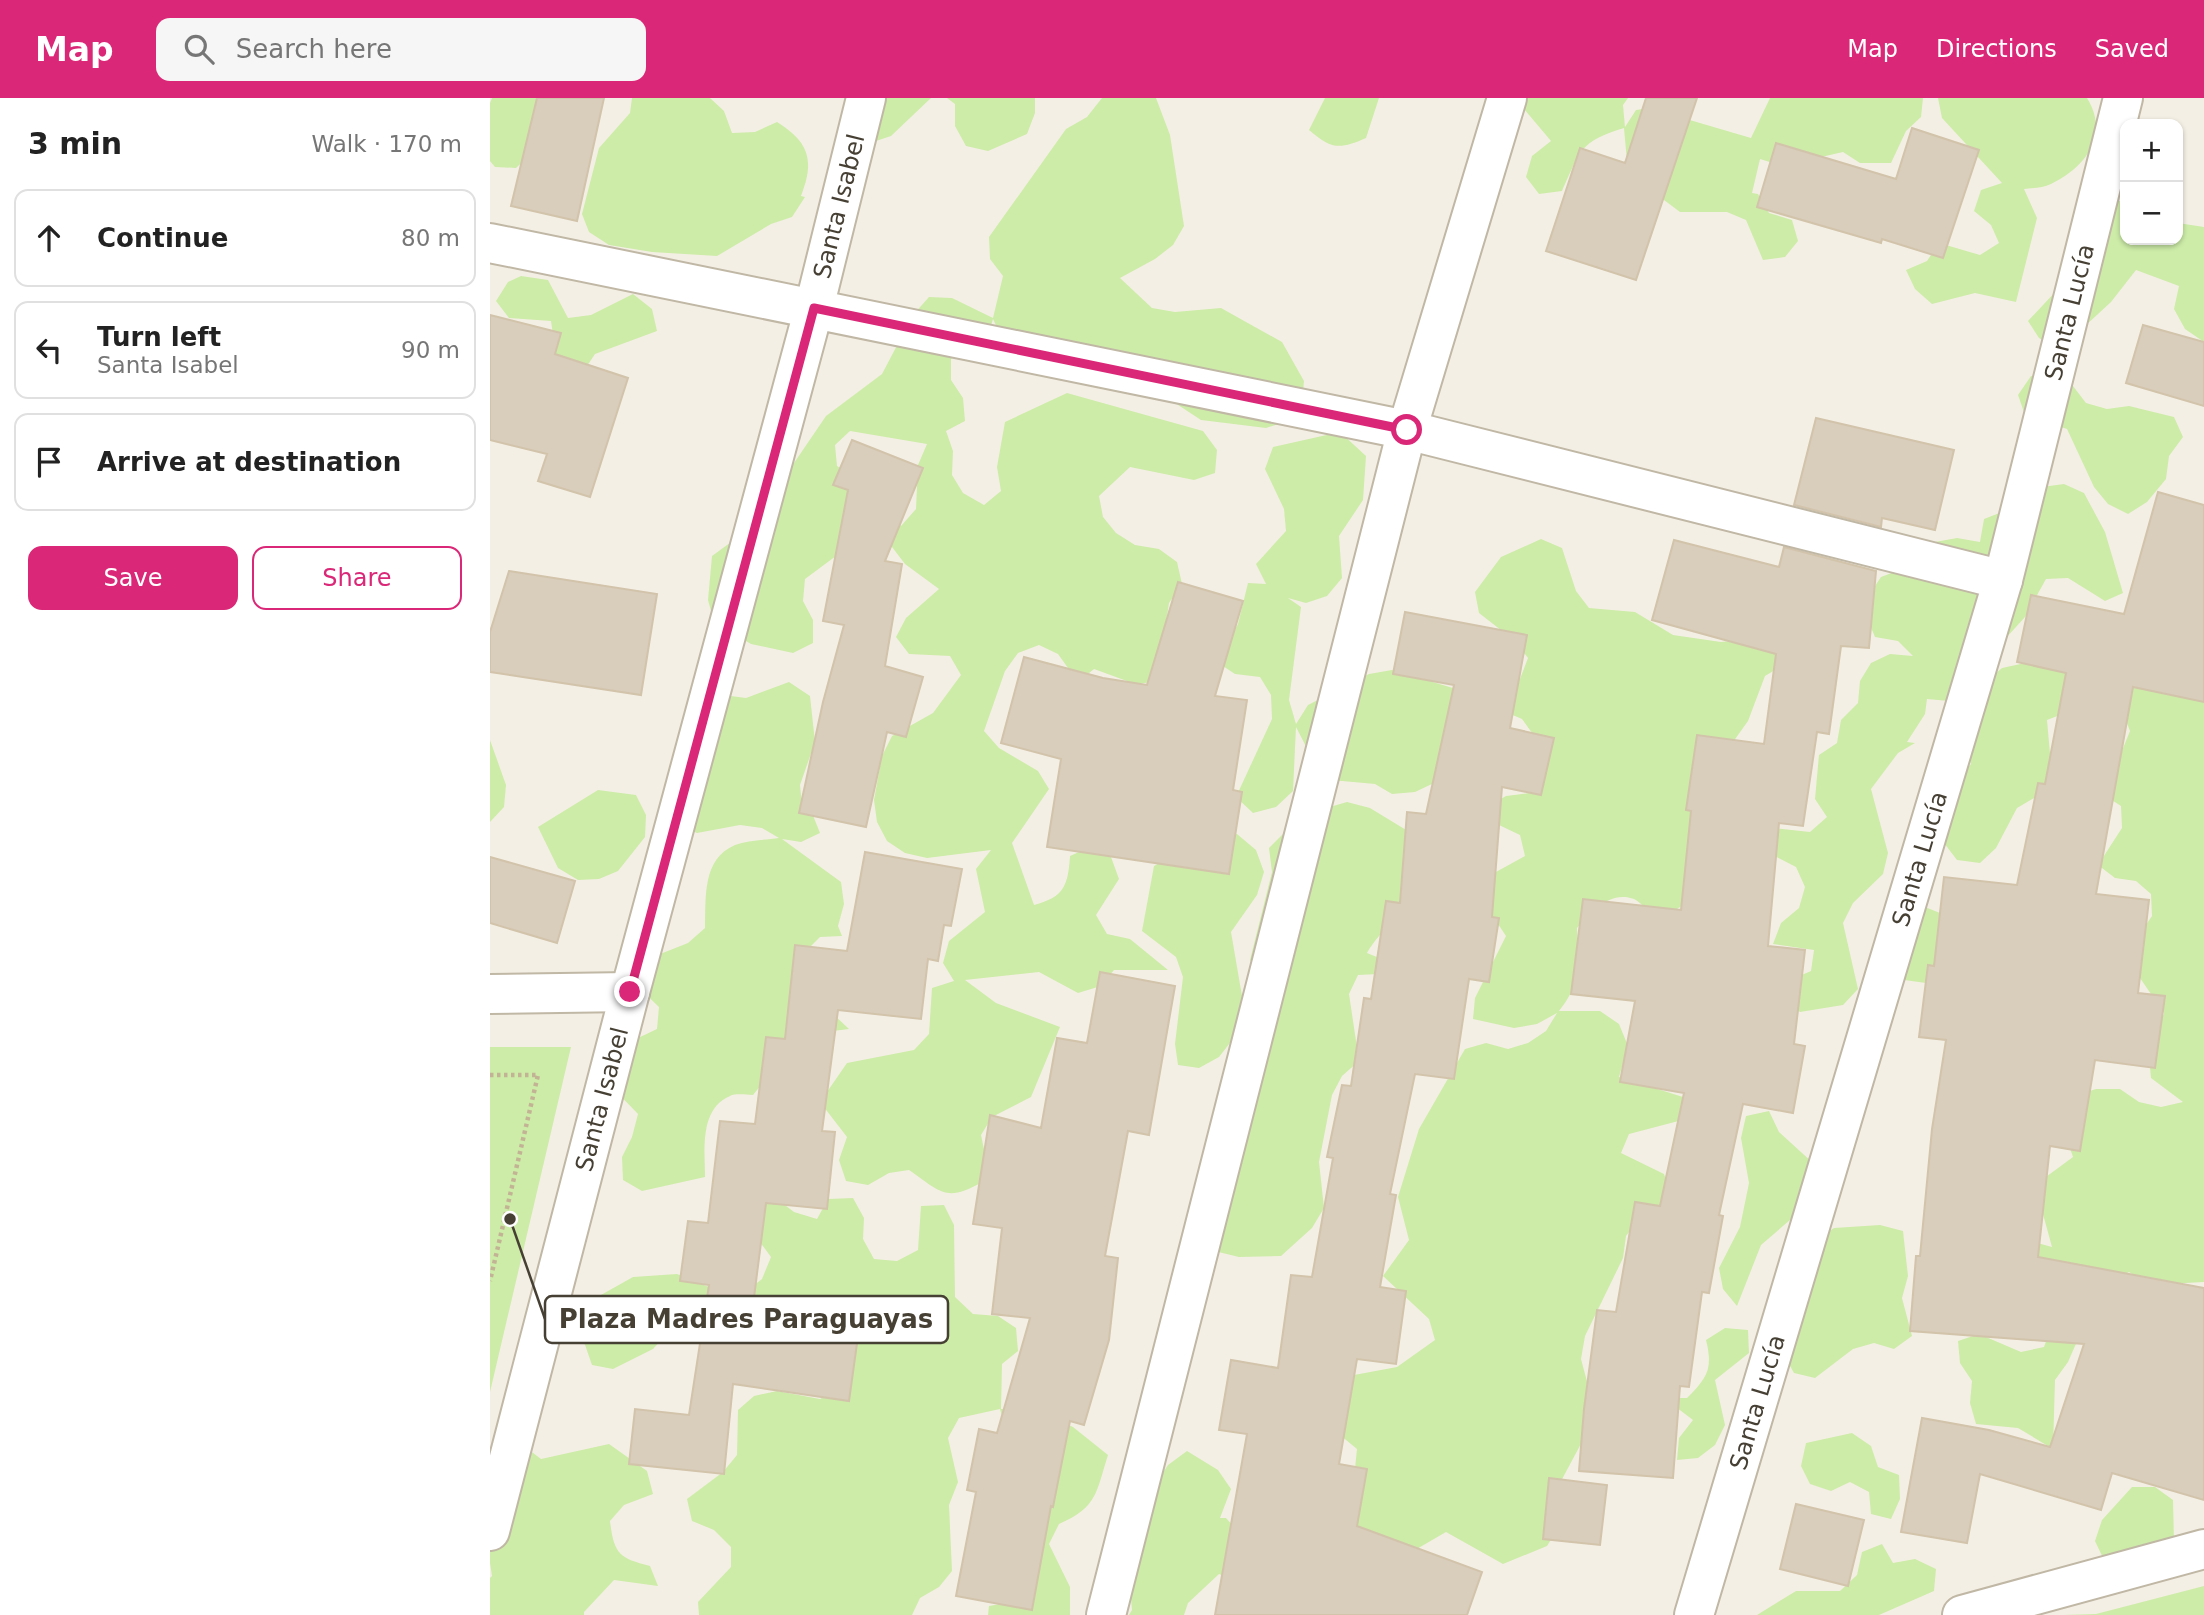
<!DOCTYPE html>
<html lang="en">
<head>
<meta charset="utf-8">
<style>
	:root { --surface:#fff; --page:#f6f6f6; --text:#222; --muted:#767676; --line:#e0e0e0; --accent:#db2777 }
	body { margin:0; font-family:"DejaVu Sans",sans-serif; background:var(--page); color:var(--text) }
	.controls { position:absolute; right:21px; top:21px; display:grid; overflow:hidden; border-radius:14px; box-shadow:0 2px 5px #0004 }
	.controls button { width:63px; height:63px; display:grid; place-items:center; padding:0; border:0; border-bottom:2px solid var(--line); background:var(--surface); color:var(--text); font:35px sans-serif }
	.stop { position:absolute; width:21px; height:21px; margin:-16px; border:5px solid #db2777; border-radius:50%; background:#fff }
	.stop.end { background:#db2777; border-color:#fff; box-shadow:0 2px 7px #0008 }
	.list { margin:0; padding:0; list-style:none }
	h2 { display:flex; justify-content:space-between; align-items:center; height:91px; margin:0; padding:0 28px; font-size:30px }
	h2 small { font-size:23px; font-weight:400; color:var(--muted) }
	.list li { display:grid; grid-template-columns:46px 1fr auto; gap:21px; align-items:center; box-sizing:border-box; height:98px; margin:0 14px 14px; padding:0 14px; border:2px solid var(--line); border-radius:14px }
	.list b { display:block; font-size:26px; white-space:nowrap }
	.list p { margin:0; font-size:23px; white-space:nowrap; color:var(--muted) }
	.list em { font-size:23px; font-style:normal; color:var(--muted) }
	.actions { display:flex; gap:14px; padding:21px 28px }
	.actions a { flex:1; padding:16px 0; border:2px solid var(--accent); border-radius:14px; text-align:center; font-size:24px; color:var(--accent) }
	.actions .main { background:var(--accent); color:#fff }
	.icon { flex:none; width:38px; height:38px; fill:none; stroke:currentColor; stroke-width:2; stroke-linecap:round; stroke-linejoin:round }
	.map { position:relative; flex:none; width:1714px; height:1517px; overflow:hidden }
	header { display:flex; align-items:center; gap:42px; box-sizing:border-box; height:98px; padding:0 35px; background:var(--accent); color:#fff }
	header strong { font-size:33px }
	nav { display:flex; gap:38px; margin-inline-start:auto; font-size:24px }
	.search { width:490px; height:63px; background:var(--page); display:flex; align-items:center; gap:18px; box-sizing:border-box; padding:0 24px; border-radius:14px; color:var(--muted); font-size:26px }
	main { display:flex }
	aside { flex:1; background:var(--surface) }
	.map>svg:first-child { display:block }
	.green { fill:#cdeca8; fill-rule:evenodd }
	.building { fill:#d9cdbb; stroke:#d2c3ab; stroke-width:2 }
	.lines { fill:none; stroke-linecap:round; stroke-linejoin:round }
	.street-casing { stroke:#c0b7a5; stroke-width:42 }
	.path { stroke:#c3b395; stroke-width:4.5; stroke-dasharray:3.5 3.5; stroke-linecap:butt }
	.street { stroke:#fff; stroke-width:38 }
	.route { stroke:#db2777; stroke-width:9 }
	.labels { text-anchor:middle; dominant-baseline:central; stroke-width:6; stroke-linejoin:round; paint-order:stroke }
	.street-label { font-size:24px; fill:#463f33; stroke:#fff }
	.leader { fill:none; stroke:#463f33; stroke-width:2.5 }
	.callout-dot { fill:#463f33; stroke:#fff; stroke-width:2.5 }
	.callout { fill:#fff; stroke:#463f33; stroke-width:2.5 }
	.callout-label { font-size:26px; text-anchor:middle; font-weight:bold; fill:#463f33 }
</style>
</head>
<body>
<header>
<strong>Map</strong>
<div class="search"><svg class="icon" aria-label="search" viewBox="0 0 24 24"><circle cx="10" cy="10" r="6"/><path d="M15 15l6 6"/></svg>Search here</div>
<nav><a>Map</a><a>Directions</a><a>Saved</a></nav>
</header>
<main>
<aside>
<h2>3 min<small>Walk · 170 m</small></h2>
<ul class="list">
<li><svg class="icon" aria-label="ahead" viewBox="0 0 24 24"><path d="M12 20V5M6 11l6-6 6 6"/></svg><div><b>Continue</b></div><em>80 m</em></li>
<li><svg class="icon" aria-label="left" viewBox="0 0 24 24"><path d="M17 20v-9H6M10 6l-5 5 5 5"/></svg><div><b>Turn left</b><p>Santa Isabel</p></div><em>90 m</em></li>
<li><svg class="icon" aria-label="arrive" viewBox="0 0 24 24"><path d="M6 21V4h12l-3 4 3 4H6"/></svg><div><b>Arrive at destination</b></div></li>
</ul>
<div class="actions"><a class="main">Save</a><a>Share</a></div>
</aside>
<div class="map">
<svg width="1714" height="1517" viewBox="0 0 1714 1517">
	<rect width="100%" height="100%" fill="#f4efe4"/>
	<path class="green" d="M 2,0 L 90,0 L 88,11 L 26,70 L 5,69 L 0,63 L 0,5 Z
		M 142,0 L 220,0 L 234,13 L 242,35 L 265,34 L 287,24 C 319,44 325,62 311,98 L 315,99 L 302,119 L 281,126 L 227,158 L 162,154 L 119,147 L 99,134 L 92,116 L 109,50 L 140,15 Z
		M 356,0 L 441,0 L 401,38 L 380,45 L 354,13 Z
		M 457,0 L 545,0 L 545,15 L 537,36 L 498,53 L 476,48 L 465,28 L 465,6 Z
		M 612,0 L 666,0 L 680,37 L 694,128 L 683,147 L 665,161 L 630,180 L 662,210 L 685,214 L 731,210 L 792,244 L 814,283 L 812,305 L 798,323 L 776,330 L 711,322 L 656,286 L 513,242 L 503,221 L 499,234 L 461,261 L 461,282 L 473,300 L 475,323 L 456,333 L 463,353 L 462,377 L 473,395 L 494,407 L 511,393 L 507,369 L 515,324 L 577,295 L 713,333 L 727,352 L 725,375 L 704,382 L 640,369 L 609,398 L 613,419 L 626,435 L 645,447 L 669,451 L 687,464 L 692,486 L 679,505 L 672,551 L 710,579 L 645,586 L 604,571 L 588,584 L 568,556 L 549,547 L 528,555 L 515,573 L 494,633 L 509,650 L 548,673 L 559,691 L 522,745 L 544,807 C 574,799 578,788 580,758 L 600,749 L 621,759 L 629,781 L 606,817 L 617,836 L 640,841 L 678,872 L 624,872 L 611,888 L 588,895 L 549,874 L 475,882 L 506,905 L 570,929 L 541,999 L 502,1019 L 491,1037 L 496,1061 L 492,1084 C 456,1105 451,1094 419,1072 L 399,1075 L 378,1087 L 356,1083 L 349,1062 L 357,1039 L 330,1004 L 357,965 L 424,952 L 439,936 L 442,890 L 464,883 L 453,865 L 459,843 L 495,814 L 486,771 L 501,752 L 437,760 L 415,755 L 397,743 L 387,724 L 384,702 L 392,658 L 402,638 L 443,615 L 471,577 L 460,558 L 419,556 L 406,539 L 416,520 L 449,491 L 415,466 L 402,449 L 350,455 L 315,481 L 313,503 L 323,522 L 323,545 L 303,555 L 261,546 L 224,524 L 218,502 L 222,458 L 259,431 L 336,318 L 392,276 L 423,217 L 439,199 L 462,200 L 503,220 L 513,178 L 500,161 L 499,139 L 576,31 L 597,19 ZM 360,333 L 437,346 L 428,367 L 426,411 L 411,428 L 386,392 L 347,368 L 345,347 Z
		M 835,0 L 889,0 L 876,40 C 849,52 841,51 819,32 Z
		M 1030,0 L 1138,0 L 1133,7 L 1135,29 L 1146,12 L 1173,8 L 1193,20 L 1261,40 L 1280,0 L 1433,0 L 1431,19 L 1416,33 L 1401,65 L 1370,65 L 1353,54 L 1292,68 L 1270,61 L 1262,95 L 1268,96 L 1279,115 L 1302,122 L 1308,143 L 1295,159 L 1273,162 L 1256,122 L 1237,114 L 1190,114 L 1138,75 L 1134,30 C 1089,44 1091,52 1072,93 L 1049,96 L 1036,79 L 1042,58 L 1061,43 L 1034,11 Z
		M 1448,0 L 1597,0 C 1620,37 1596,69 1561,86 C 1553,90 1543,90 1534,91 L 1547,120 L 1526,204 L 1485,195 L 1442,206 L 1425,191 L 1416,172 L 1437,163 L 1449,145 L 1490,157 L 1509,145 L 1501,127 L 1484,113 L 1491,92 L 1512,85 L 1452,20 Z
		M 1635,102 L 1635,142 L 1688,142 L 1688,125 L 1714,129 L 1714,244 L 1695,231 L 1684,211 L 1689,188 L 1646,172 L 1621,204 L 1569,252 L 1549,240 L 1538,223 L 1597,160 L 1623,104 Z
		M 31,178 L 58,182 L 78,220 L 101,217 L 143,196 L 162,211 L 167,233 L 105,256 L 81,292 L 61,300 L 64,244 L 61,223 L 19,220 L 6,203 L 18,184 Z
		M 1563,277 L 1583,288 L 1596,305 L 1617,311 L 1639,308 L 1684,319 L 1693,339 L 1679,358 L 1676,381 L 1657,404 L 1638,416 L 1618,406 L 1604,389 L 1577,331 L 1535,317 L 1528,297 L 1541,278 Z
		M 850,334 L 876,358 L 873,402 L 849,438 L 852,480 L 837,498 L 816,505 L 798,500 L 811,509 L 799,602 L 806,626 L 818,607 L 879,576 L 902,572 L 990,598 L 1012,597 L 1030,581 L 1038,560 L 1025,543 L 989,515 L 985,494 L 1011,459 L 1051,441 L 1072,450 L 1086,493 L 1099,510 L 1145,514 L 1183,537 L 1231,544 L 1300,537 L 1312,556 L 1275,578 L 1258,623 L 1238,651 L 1200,803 L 1182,814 L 1162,816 C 1157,812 1150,804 1144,801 C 1120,792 1101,814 1087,830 C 1088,866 1093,883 1069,913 L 1110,913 L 1129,926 L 1138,948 L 1129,979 L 1193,999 L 1200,1020 L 1139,1036 L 1131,1055 L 1174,1076 L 1182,1098 L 1169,1114 L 1149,1121 L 1136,1138 L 1133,1160 L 1095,1238 L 1091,1261 L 1103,1306 L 1101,1327 L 1070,1385 L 1069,1429 L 1057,1448 L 1013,1466 L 956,1434 L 901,1466 L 881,1456 L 860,1419 L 867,1351 L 850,1337 L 864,1277 L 907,1269 L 945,1242 L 939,1221 L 893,1178 L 919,1142 L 908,1099 L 929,1031 L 975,951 L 996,945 L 1018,951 L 1038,945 L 1056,933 L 1067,915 L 1047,926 L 1024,930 L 983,921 L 985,900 L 1016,838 L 992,802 C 941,809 907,806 877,855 L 960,889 L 889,876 L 868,877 L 859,896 L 869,963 L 852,978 L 842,997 L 829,1064 L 834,1110 L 822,1130 L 791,1158 L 749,1159 L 708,1149 L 780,899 L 760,862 L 782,774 L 779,750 L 812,717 L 857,704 L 880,710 L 995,780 L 1035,758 L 1030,737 L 1009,727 L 997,709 L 1016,698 L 1039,695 L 1055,679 L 1057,656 L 1032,621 L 1011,612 L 944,685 L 925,694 L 902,696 L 885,686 L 841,682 L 825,666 L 806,629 L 803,693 L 786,709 L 763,715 L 746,699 L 782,621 L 781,597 L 770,579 L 745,576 L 727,564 L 748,526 L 758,485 L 776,486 L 766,466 L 796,433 L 794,411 L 775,371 L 783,349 Z
		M 1574,386 L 1594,395 L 1615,434 L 1633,495 L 1615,503 L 1578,480 L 1556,481 L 1535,519 L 1459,603 L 1437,601 L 1435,616 L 1417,644 L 1425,645 L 1408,655 L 1381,691 L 1398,755 L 1393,776 L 1363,805 L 1353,825 L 1368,891 L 1353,907 L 1310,914 L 1293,902 L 1300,882 L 1321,873 L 1324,852 L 1283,846 L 1291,825 L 1309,810 L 1315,789 L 1306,769 L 1267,749 L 1275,729 L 1320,734 L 1337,719 L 1325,701 L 1329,657 L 1347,645 L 1351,622 L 1368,605 L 1370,583 L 1381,565 L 1400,556 L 1423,558 L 1408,543 L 1385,539 L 1377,520 L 1379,497 L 1391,479 L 1433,463 L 1445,444 L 1467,440 L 1490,444 L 1494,421 L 1535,405 L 1552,389 Z
		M 1535,565 L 1605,579 L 1619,598 L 1557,622 L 1563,689 L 1527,710 L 1506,750 L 1490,765 L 1467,762 L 1454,745 L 1451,700 L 1481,666 L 1470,625 L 1494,585 L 1512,570 Z
		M 299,584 L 320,598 L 325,644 L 310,687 L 312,708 L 322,715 L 330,735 L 311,744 L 292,741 L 351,784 L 354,806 L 348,828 L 352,838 L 330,839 L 315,854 L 300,897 L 342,915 L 359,931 L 295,939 L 276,981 L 263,997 C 256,997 246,995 240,998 C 209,1011 215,1053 215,1079 L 152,1093 L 133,1082 L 132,1059 L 142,1039 L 148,1016 L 119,986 L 127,950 L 167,931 L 169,909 L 138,879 L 155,862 L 198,845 L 215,830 C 216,799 212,761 245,747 C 258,742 276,742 289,740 L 272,730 L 250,727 L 207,735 L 188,727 L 233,597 L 256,600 Z
		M 1656,585 L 1714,601 L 1714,1184 L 1657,1187 L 1639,1174 L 1621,1183 L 1606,1200 L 1578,1264 L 1565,1282 L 1563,1351 L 1528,1330 L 1486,1326 L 1480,1305 L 1482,1283 L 1470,1265 L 1468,1243 L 1489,1236 L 1531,1254 L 1554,1249 L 1561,1229 L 1530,1161 L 1540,1143 L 1562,1149 L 1545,1087 L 1583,1059 L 1569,1018 L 1584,998 L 1606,991 L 1630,991 L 1649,1004 L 1671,1009 L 1693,1004 L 1661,980 L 1659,959 L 1674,915 L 1650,880 L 1649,837 L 1662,818 L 1661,796 L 1646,783 L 1625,780 L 1608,767 L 1632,730 L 1631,708 L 1614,697 L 1640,633 L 1632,612 L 1634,592 Z
		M 0,642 L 16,687 L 14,709 L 0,724 Z
		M 108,692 L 146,697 L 156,717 L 155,739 L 128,773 L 109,781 L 88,782 L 68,770 L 48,729 Z
		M 725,734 L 747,736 L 766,752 L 774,774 L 767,797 L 741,834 L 752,898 L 743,941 L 729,959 L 709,970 L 688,967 L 685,946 L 693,879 L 686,859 L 652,833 L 664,768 Z
		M 1430,807 L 1450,815 L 1443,886 L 1400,880 Z
		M 0,949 L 81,949 L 0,1294 Z
		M 1279,1013 L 1289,1034 L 1323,1065 L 1314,1110 L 1271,1147 L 1247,1208 L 1233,1191 L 1229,1170 L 1250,1129 L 1259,1085 L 1251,1040 L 1256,1018 Z
		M 363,1100 L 374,1120 L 373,1141 L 384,1161 L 407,1163 L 428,1152 L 431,1108 L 454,1107 L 464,1127 L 465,1199 L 483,1216 L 508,1218 L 526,1230 L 528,1253 L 512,1266 L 511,1311 L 542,1310 L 583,1329 L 618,1357 C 606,1394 608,1409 569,1426 L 559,1446 L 580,1489 L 580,1517 L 498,1517 L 499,1508 L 522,1504 L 516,1332 L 510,1311 L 469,1320 L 458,1340 L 468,1384 L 459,1407 L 462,1473 L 449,1489 L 430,1500 L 422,1517 L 209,1517 L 208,1504 L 241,1469 L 241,1449 L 224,1432 L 202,1423 L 197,1401 L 233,1374 L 247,1357 L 248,1312 L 264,1298 L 287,1293 L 330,1301 L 349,1290 L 358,1269 L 336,1232 L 297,1215 L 253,1211 L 232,1200 L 209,1201 L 163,1251 L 123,1271 L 102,1267 L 94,1244 L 94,1222 L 102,1202 L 143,1179 L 187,1176 L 231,1194 L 254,1195 L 272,1181 L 281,1159 L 256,1125 L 264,1106 L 287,1101 L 304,1114 L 327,1121 L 338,1101 Z
		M 1390,1127 L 1413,1133 L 1418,1178 L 1412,1200 L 1422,1238 L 1404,1251 L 1384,1245 L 1363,1251 L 1325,1280 L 1304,1275 L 1294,1257 L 1308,1154 L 1344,1130 Z
		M 1235,1230 L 1258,1232 L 1259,1255 L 1225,1282 L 1235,1327 L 1225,1347 L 1208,1360 L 1187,1362 L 1189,1340 L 1203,1322 L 1174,1300 L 1197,1300 C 1218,1279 1223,1270 1216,1242 Z
		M 1362,1335 L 1381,1348 L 1388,1369 L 1409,1377 L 1410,1401 L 1401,1421 L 1381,1416 L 1379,1394 L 1360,1384 L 1341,1393 L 1320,1386 L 1311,1368 L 1316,1345 Z
		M 119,1346 L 157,1373 L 163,1396 L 134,1407 L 120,1423 C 124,1456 129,1460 160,1468 L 168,1488 L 124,1482 L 94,1514 L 94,1517 L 0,1517 L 0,1480 L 2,1478 L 0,1465 L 0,1373 L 34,1348 L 51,1361 Z
		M 697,1353 L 728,1372 L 741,1391 L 730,1420 L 736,1420 L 751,1437 L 749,1484 L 729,1476 L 698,1505 L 694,1517 L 639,1517 L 642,1512 L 638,1467 L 665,1406 L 666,1385 L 678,1367 Z
		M 1642,1389 L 1665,1389 L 1683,1402 L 1684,1445 L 1614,1462 L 1605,1443 L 1612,1422 Z
		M 1392,1446 L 1403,1465 L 1425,1461 L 1446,1471 L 1444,1493 L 1389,1517 L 1267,1517 L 1306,1493 L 1350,1493 L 1367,1477 L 1372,1454 Z
		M 1714,1488 L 1714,1517 L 1573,1517 L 1606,1516 Z"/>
	<path class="building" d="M 47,0 L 114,0 L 87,123 L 21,108 Z
		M 1156,0 L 1207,0 L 1146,182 L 1056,153 L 1090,50 L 1135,65 Z
		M 1422,30 L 1489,52 L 1453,160 L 1392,141 L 1391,145 L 1267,109 L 1286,45 L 1406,81 Z
		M 0,217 L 71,235 L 65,256 L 138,280 L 100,399 L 48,383 L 57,356 L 0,342 Z
		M 1653,227 L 1714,244 L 1714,308 L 1636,285 Z
		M 1326,320 L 1464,352 L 1445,432 L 1392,420 L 1391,429 L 1304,407 Z
		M 362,342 L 433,370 L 395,463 L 412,466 L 395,568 L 433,579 L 416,639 L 397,634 L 376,729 L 309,715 L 333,604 L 354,527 L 333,523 L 358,392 L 343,387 Z
		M 1668,394 L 1714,407 L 1714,604 L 1643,589 L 1606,796 L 1659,802 L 1648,895 L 1675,898 L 1665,970 L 1605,962 L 1590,1053 L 1560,1048 L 1548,1159 L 1714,1190 L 1714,1402 L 1622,1375 L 1611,1412 L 1490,1376 L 1477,1445 L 1411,1434 L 1432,1320 L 1499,1332 L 1560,1349 L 1594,1246 L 1420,1233 L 1426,1158 L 1430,1158 L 1442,1031 L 1456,942 L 1429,939 L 1438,867 L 1444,868 L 1454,779 L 1527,787 L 1548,685 L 1555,686 L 1576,575 L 1527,564 L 1541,497 L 1634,516 Z
		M 1184,442 L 1289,469 L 1294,449 L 1386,473 L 1379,550 L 1351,548 L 1339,636 L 1327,634 L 1313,728 L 1289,725 L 1278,848 L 1315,852 L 1304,946 L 1315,948 L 1303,1015 L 1253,1006 L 1229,1117 L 1233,1118 L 1219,1195 L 1212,1194 L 1199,1289 L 1190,1288 L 1183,1380 L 1089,1373 L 1094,1311 L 1107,1212 L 1126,1214 L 1145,1104 L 1170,1108 L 1194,995 L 1130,984 L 1145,903 L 1081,896 L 1093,801 L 1191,812 L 1201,713 L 1196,712 L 1207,637 L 1274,646 L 1286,556 L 1162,522 Z
		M 19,473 L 167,496 L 151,597 L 0,574 L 0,534 Z
		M 688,484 L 753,503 L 725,598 L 757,602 L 743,692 L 752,694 L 739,776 L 557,749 L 571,661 L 511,645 L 534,559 L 613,580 L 657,587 Z
		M 915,514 L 1037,537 L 1020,630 L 1064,640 L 1051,697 L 1012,689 L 1002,819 L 1009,820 L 999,884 L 979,881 L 964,981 L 925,976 L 900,1096 L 906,1097 L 890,1189 L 916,1193 L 906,1266 L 867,1261 L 849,1366 L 877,1371 L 867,1428 L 992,1474 L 977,1517 L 725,1517 L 757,1336 L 729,1332 L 741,1262 L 788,1270 L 801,1177 L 822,1179 L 843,1060 L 837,1059 L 852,987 L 861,988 L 874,900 L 881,901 L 896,803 L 910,805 L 917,714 L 936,716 L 964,587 L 903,576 Z
		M 375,754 L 472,771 L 461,828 L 454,827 L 448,863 L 438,861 L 431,921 L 348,912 L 332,1033 L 345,1034 L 337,1111 L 276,1105 L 261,1223 L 368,1238 L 359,1303 L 243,1286 L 234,1376 L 139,1366 L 145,1311 L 199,1317 L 219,1187 L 190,1183 L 198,1123 L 218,1125 L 230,1023 L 265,1026 L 276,939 L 295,941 L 305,847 L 357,853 Z
		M 0,759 L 85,783 L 67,845 L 0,825 Z
		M 610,874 L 685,888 L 659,1037 L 638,1033 L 615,1158 L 628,1160 L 619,1242 L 594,1327 L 580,1323 L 563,1409 L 561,1408 L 542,1512 L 466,1498 L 486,1394 L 477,1392 L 489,1331 L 507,1335 L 540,1220 L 502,1216 L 512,1130 L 483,1126 L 500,1017 L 551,1030 L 567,940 L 597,945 Z
		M 1059,1380 L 1117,1387 L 1110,1447 L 1053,1441 Z
		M 1306,1406 L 1374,1422 L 1358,1488 L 1290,1471 Z"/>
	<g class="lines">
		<defs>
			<g id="street">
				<path d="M 0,145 L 917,332 L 1513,482"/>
				<path d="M 0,896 L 140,894"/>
				<path id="s1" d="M 0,1433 L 140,894 L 324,210 L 376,0"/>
				<path d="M 616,1517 L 917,332 L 1017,0"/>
				<path id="s2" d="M 1204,1517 L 1513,482 L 1633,0"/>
				<path d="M 1472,1517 L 1714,1451"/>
			</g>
		</defs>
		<use href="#street" class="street-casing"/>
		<path class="path" d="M 0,977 L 48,977 L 0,1183"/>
		<use href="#street" class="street"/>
	</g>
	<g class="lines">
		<path class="route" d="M 140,894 L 324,210 L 917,332"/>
	</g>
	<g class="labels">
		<g class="street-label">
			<text stroke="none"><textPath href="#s1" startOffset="1370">Santa Isabel</textPath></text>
			<text stroke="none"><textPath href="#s2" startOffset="1356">Santa Lucía</textPath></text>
			<text stroke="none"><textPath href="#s2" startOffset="789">Santa Lucía</textPath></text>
			<text stroke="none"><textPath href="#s1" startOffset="446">Santa Isabel</textPath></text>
			<text stroke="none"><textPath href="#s2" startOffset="222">Santa Lucía</textPath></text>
		</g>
	</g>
	<path class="leader" d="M20 1121L55 1221"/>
	<circle class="callout-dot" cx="20" cy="1121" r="7"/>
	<rect class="callout" x="55" y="1198" width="403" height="47" rx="7"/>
	<g class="callout-label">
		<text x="256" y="1230">Plaza Madres Paraguayas</text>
	</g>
</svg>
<div class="controls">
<button>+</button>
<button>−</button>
</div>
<div class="stop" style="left:917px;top:332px"></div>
<div class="stop end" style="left:140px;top:894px"></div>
</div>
</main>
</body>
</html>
